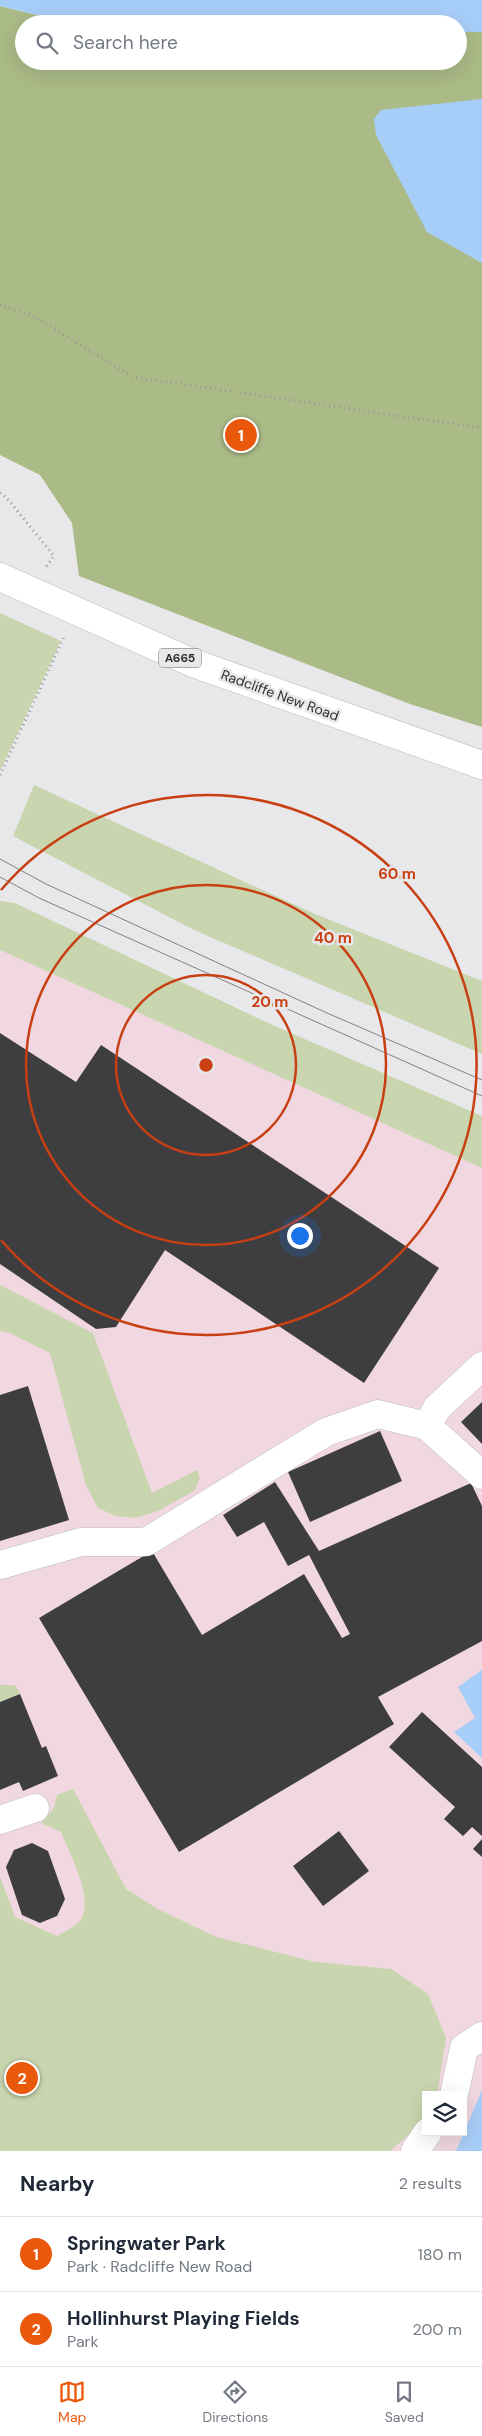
<!DOCTYPE html>
<html lang="en">
<head>
<meta charset="utf-8">
<style>
	:root { --surface:#fff; --page:#f6f6f7; --text:#1f2937; --muted:#747a83; --line:#e0e1e3; --accent:#ea580c }
	body { margin:0; font-family:"DM Sans",sans-serif; background:var(--page); color:var(--text) }
	.controls { position:absolute; right:15px; bottom:15px; display:grid; overflow:hidden; border-radius:0px; box-shadow:0 5px 20px #0002 }
	.controls button { width:45px; height:45px; display:grid; place-items:center; padding:0; border:0; border-bottom:1px solid var(--line); background:var(--surface); color:var(--text); font:25px sans-serif }
	.you { position:absolute; left:299px; top:1235px; width:18px; height:18px; margin:-12px; border:4px solid #fff; border-radius:50%; background:#1a73e8; box-shadow:0 0 0 8px #1a73e833 }
	.badge { display:grid; place-items:center; width:32px; height:32px; border-radius:50%; background:var(--accent); color:#fff; font-size:16px; font-weight:700 }
	.pin { position:absolute; translate:-50% -50%; border:2px solid #fff; box-shadow:0 1px 5px #0006 }
	.list { margin:0; padding:0; list-style:none }
	h2 { display:flex; justify-content:space-between; align-items:center; height:65px; margin:0; padding:0 20px; font-size:21px }
	h2 small { font-size:16px; font-weight:400; color:var(--muted) }
	.list li { display:grid; grid-template-columns:32px 1fr auto; gap:15px; align-items:center; box-sizing:border-box; height:75px; padding:0 20px; border-top:1px solid var(--line) }
	.list b { display:block; font-size:19px; white-space:nowrap }
	.list p { margin:0; font-size:16px; white-space:nowrap; color:var(--muted) }
	.list em { font-size:16px; font-style:normal; color:var(--muted) }
	.icon { flex:none; width:28px; height:28px; fill:none; stroke:currentColor; stroke-width:2; stroke-linecap:round; stroke-linejoin:round }
	.map { position:relative; flex:none; width:482px; height:2151px; overflow:hidden }
	.search { position:absolute; background:var(--surface); box-shadow:0 5px 20px #0002; left:15px; right:15px; top:15px; height:55px; display:flex; align-items:center; gap:12px; box-sizing:border-box; padding:0 18px; border-radius:28px; color:var(--muted); font-size:19px }
	.sheet { height:215px; background:var(--surface) }
	nav { display:flex; justify-content:space-around; align-items:center; box-sizing:border-box; height:70px; border-top:1px solid var(--line); background:var(--surface); font-size:14px; color:var(--muted) }
	nav a { display:grid; justify-items:center; gap:2px }
	nav .on { color:var(--accent) }
	.map>svg:first-child { display:block }
	.industrial { fill:#f0d7e0; fill-rule:evenodd }
	.green { fill:#c9d5ae }
	.forest { fill:#abbb87 }
	.water { fill:#a7cef9 }
	.building { fill:#3e3e40 }
	.lines { fill:none; stroke-linecap:round; stroke-linejoin:round }
	.minor-casing { stroke:#bbbcbe; stroke-width:29 }
	.major-casing { stroke:#bbbcbe; stroke-width:29 }
	.path { stroke:#98989a; stroke-width:3; stroke-dasharray:1 4; stroke-linecap:butt }
	.minor { stroke:#fff; stroke-width:28 }
	.major { stroke:#fff; stroke-width:28 }
	.tram { stroke:#818283; stroke-width:1 }
	.ring { fill:none; stroke:#c73f12; stroke-width:2.5 }
	.labels { text-anchor:middle; dominant-baseline:central; stroke-width:5; stroke-linejoin:round; paint-order:stroke }
	.shield { fill:#e8e8ea; stroke:#666768; stroke-width:1 }
	.shield-label { font-size:12px; font-weight:bold; fill:#2f3031 }
	.street-label { font-size:14px; fill:#2f3031; stroke:#e8e8ea }
	.centre { fill:#c73f12; stroke:#e8e8ea; stroke-width:2.5 }
	.ring-label { font-size:15px; text-anchor:middle; font-weight:bold; fill:#c73f12; stroke:#e8e8ea; stroke-width:5; stroke-linejoin:round; paint-order:stroke }
</style>
</head>
<body>
<div class="map">
<svg width="482" height="2151" viewBox="0 0 482 2151">
	<rect width="100%" height="100%" fill="#e8e8ea"/>
	<path class="industrial" d="M 0,950 L 482,1168 L 482,2151 L 89,2151 L 0,2005 ZM 426,2095 L 463,2095 L 463,2132 L 426,2132 Z"/>
	<path class="green" d="M 0,613 L 61,641 L 0,771 Z
		M 34,785 L 315,914 L 482,981 L 482,1054 L 194,930 L 13,836 Z
		M 0,901 L 15,903 L 268,1023 L 482,1116 L 482,1168 L 0,950 Z
		M 0,1285 L 93,1333 L 152,1493 L 197,1470 L 200,1478 L 194,1491 L 158,1511 L 135,1518 L 116,1516 L 98,1508 L 86,1485 L 50,1353 L 10,1333 L 0,1331 Z
		M 0,1685 L 15,1685 L 20,1694 L 0,1702 Z
		M 73,1789 L 126,1889 L 158,1909 L 216,1937 L 315,1962 L 391,1969 L 428,1994 L 446,2038 L 437,2095 L 426,2095 L 426,2116 L 421,2124 L 390,2151 L 0,2151 L 0,1876 L 15,1917 L 57,1936 C 64,1932 75,1927 80,1921 C 95,1899 70,1855 61,1832 L 41,1823 L 54,1808 L 57,1795 Z"/>
	<path class="forest" d="M 0,6 L 74,24 L 24,24 L 24,61 L 458,61 L 458,32 L 482,32 L 482,727 L 410,704 L 79,576 L 72,523 L 40,475 L 0,455 Z"/>
	<path class="water" d="M 0,0 L 482,0 L 482,32 L 458,32 L 458,24 L 74,24 L 0,6 Z
		M 482,99 L 482,263 L 427,232 L 376,135 L 374,119 L 381,110 Z
		M 482,1670 L 482,1758 L 454,1732 L 475,1718 L 458,1687 Z
		M 482,2090 L 482,2151 L 456,2151 Z"/>
	<path class="building" d="M 0,1033 L 76,1082 L 101,1045 L 439,1268 L 364,1383 L 165,1250 L 116,1327 L 96,1329 L 0,1264 Z
		M 28,1386 L 69,1520 L 0,1541 L 0,1395 Z
		M 482,1402 L 482,1444 L 461,1422 Z
		M 380,1431 L 402,1481 L 310,1522 L 288,1472 Z
		M 275,1482 L 319,1551 L 471,1483 L 482,1506 L 482,1641 L 378,1697 L 394,1724 L 179,1852 L 39,1618 L 152,1551 L 202,1635 L 304,1574 L 342,1638 L 350,1634 L 309,1555 L 288,1566 L 264,1522 L 237,1537 L 223,1515 Z
		M 20,1694 L 42,1748 L 46,1746 L 58,1776 L 23,1791 L 19,1782 L 0,1790 L 0,1702 Z
		M 422,1712 L 482,1767 L 482,1836 L 472,1827 L 463,1836 L 444,1819 L 455,1807 L 389,1747 Z
		M 339,1831 L 369,1871 L 323,1906 L 293,1866 Z
		M 482,1839 L 482,1857 L 473,1849 Z
		M 32,1843 L 48,1851 L 65,1899 L 57,1916 L 40,1923 L 22,1915 L 6,1867 L 14,1850 Z"/>
	<g class="lines">
		<defs>
			<path id="minor" d="M 427,1426 L 437,1408 L 482,1366
				M 0,1565 L 81,1542 L 146,1542 L 326,1432 L 378,1414 L 427,1426 L 482,1475
				M 0,1820 L 35,1808
				M 454,2095 L 464,2048 L 482,2036
				M 415,2151 L 428,2132"/>
			<path id="major" d="M 0,577 L 193,663 L 482,765"/>
		</defs>
		<use href="#minor" class="minor-casing"/>
		<use href="#major" class="major-casing"/>
		<path class="path" d="M 0,305 L 33,316 L 133,377 L 482,428
			M 0,493 L 6,497 L 54,556 L 46,567
			M 0,775 L 64,637"/>
		<use href="#minor" class="minor"/>
		<use href="#major" class="major"/>
		<path class="tram" d="M 0,859 L 46,884 L 327,1013 L 482,1080
			M 0,877 L 39,898 L 482,1096"/>
	</g>
	<g class="ring">
		<circle cx="206" cy="1065" r="90"/>
		<circle cx="206" cy="1065" r="180"/>
		<path d="M1 890A270 270 0 1 1 1 1240"/>
	</g>
	<g class="labels">
		<rect class="shield" x="159" y="648.5" width="42" height="19" rx="4"/>
		<g class="shield-label">
			<text x="180" y="658">A665</text>
		</g>
		<g class="street-label">
			<text transform="translate(280 695) rotate(20)">Radcliffe New Road</text>
		</g>
	</g>
	<circle cx="206" cy="1065" r="8" class="centre"/>
	<g class="ring-label">
		<text x="397" y="879">60 m</text>
		<text x="333" y="943">40 m</text>
		<text x="270" y="1007">20 m</text>
	</g>
</svg>
<div class="controls">
<button><svg class="icon" aria-label="layers" viewBox="0 0 24 24"><path d="M12 4l9 5-9 5-9-5zM3 14l9 5 9-5"/></svg></button>
</div>
<div class="you"></div>
<div class="pin badge" style="left:241px;top:435px">1</div>
<div class="pin badge" style="left:22px;top:2078px">2</div>
<div class="search"><svg class="icon" aria-label="search" viewBox="0 0 24 24"><circle cx="10" cy="10" r="6"/><path d="M15 15l6 6"/></svg>Search here</div>
</div>
<section class="sheet">
<h2>Nearby<small>2 results</small></h2>
<ul class="list">
<li><span class="badge">1</span><div><b>Springwater Park</b><p>Park · Radcliffe New Road</p></div><em>180 m</em></li>
<li><span class="badge">2</span><div><b>Hollinhurst Playing Fields</b><p>Park</p></div><em>200 m</em></li>
</ul>
</section>
<nav>
<a class="on"><svg class="icon" aria-label="map" viewBox="0 0 24 24"><path d="M3 6l6-2 6 2 6-2v14l-6 2-6-2-6 2zM9 4v14M15 6v14"/></svg>Map</a>
<a><svg class="icon" aria-label="directions" viewBox="0 0 24 24"><path d="M12 3l9 9-9 9-9-9zM9 14v-3h6M13 9l2 2-2 2"/></svg>Directions</a>
<a><svg class="icon" aria-label="saved" viewBox="0 0 24 24"><path d="M7 4h10v16l-5-4-5 4z"/></svg>Saved</a>
</nav>
</body>
</html>
